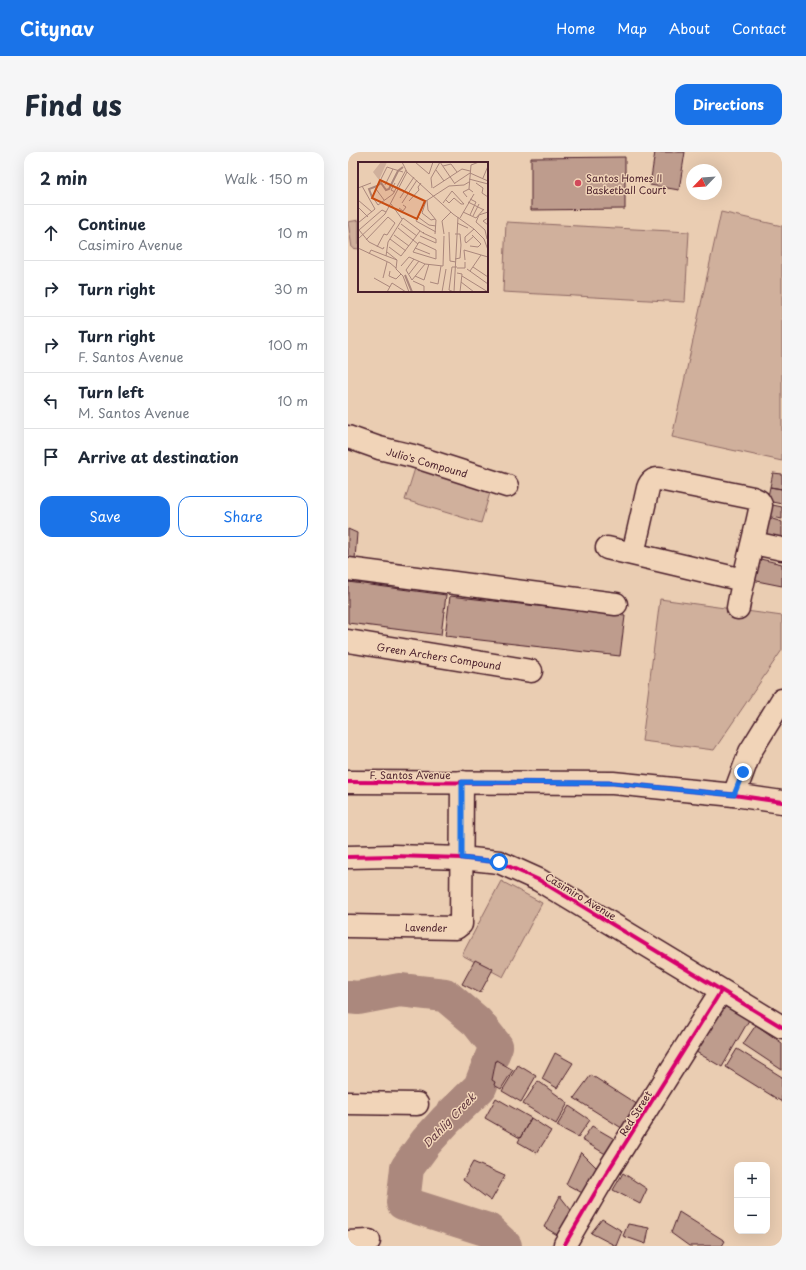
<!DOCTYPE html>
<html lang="en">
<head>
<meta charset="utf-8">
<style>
	:root { --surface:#fff; --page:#f6f6f7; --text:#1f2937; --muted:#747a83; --line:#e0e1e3; --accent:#1a73e8 }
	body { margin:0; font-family:"Playpen Sans",sans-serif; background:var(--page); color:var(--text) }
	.controls { position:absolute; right:12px; bottom:12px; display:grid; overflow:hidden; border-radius:8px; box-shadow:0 4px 16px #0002 }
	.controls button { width:36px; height:36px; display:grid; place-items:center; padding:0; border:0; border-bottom:1px solid var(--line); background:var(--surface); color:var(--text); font:20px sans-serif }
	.compass { position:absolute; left:338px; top:12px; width:36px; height:36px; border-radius:50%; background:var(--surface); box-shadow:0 4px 16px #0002; rotate:245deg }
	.stop { position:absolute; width:12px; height:12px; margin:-9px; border:3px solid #1a73e8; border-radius:50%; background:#fff }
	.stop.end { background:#1a73e8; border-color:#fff; box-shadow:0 1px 4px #0008 }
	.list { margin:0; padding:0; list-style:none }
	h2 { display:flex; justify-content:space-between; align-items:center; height:52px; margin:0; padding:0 16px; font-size:17px }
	h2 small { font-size:13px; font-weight:400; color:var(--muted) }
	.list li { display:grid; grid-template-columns:26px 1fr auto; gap:12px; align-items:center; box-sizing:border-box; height:56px; padding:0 16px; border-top:1px solid var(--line) }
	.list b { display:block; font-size:15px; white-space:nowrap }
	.list p { margin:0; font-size:13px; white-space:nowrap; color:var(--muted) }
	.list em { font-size:13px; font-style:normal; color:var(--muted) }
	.actions { display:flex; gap:8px; padding:12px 16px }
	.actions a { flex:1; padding:9px 0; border:1px solid var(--accent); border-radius:12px; text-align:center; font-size:14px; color:var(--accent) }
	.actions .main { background:var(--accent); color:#fff }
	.icon { flex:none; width:22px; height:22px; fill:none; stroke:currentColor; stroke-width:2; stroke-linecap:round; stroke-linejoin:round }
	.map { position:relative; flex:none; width:434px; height:1094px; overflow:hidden; border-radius:12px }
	header { display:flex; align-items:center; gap:24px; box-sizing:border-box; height:56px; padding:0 20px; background:var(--accent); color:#fff }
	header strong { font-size:19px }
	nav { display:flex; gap:22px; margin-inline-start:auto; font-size:14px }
	.intro { display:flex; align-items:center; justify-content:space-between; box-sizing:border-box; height:96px; padding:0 24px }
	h1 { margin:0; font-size:28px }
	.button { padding:10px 18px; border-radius:12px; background:var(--accent); color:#fff; font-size:14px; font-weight:700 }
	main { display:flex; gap:24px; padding:0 24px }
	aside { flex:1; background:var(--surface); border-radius:12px; box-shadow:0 4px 16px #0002 }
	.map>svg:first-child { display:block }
	.green { fill:#d0b09c; stroke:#8d6864 }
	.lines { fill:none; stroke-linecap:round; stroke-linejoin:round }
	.river { stroke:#ab887d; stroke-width:34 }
	.building { fill:#be9c8d; stroke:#4a1f2b }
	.minor-casing { stroke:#4a1f2b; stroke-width:25 }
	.tertiary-casing { stroke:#4a1f2b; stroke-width:25 }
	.minor { stroke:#f1d4b8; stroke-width:22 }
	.tertiary { stroke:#f1d4b8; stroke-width:22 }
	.cycleway-casing { stroke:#f1d4b8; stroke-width:6 }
	.cycleway { stroke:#d6006c; stroke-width:4 }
	.route { stroke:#1a73e8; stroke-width:5 }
	.poi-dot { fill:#d1495b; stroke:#f1d4b8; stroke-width:1.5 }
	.labels { text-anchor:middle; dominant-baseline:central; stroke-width:3; stroke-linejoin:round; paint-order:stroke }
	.poi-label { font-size:10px; fill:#4a1f2b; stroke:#f1d4b8; text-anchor:start }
	.street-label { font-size:10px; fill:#4a1f2b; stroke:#f1d4b8 }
	.water-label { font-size:11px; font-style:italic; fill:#623940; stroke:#f1d4b8 }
	.inset-river { fill:none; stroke:#ab887d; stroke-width:2 }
	.inset-road { fill:none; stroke:#aa877c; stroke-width:1 }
	.view { fill:#c84d12; fill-opacity:0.15; stroke:#c84d12; stroke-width:2 }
	.inset-edge { fill:none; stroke:#4a1f2b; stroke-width:2 }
</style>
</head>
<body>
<header>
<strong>Citynav</strong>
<nav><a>Home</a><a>Map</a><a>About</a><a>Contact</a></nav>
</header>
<div class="intro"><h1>Find us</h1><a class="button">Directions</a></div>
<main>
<aside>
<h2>2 min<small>Walk · 150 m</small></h2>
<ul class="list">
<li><svg class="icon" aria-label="ahead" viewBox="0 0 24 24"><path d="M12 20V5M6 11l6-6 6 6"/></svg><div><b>Continue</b><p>Casimiro Avenue</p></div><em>10 m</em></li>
<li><svg class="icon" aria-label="right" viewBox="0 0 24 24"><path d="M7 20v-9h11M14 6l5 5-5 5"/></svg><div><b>Turn right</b></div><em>30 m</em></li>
<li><svg class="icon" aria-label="right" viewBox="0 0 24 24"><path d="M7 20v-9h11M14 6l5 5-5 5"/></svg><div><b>Turn right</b><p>F. Santos Avenue</p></div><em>100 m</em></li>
<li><svg class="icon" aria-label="left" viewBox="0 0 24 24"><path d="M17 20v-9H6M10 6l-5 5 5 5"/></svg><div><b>Turn left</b><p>M. Santos Avenue</p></div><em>10 m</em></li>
<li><svg class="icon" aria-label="arrive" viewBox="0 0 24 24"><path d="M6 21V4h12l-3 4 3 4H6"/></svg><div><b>Arrive at destination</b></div></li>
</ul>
<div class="actions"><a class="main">Save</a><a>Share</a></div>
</aside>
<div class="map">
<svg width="434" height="1094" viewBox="0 0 434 1094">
	<rect width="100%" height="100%" fill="#eacdb2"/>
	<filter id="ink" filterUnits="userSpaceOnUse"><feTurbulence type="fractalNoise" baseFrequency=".025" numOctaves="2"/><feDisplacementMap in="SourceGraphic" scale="8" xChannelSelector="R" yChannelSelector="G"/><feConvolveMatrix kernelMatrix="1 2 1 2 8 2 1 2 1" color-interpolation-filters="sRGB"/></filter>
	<g filter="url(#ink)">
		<path class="green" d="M 373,60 L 434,74 L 434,309 L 324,285 Z
			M 11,68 L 11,97 L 4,96 L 0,70 Z
			M 158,70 L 341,80 L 337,150 L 155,140 Z
			M 69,310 L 144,334 L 133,371 L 57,348 Z
			M 312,447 L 434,464 L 434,498 L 366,598 L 294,589 Z
			M 153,729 L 194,751 L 155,825 L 114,803 Z"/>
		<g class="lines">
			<path class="river" d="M 0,845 L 10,846 L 52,838 L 97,843 L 129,870 L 148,894 L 132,935 L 98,968 L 78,990 L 59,1016 L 55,1051 L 140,1078 L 157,1094"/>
		</g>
		<path class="building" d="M 307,0 L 337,0 L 331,38 L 302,33 Z
			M 277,5 L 277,57 L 183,58 L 183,6 Z
			M 425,321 L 434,322 L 434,337 L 422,335 Z
			M 422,335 L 434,337 L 434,352 L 419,349 Z
			M 420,352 L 434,355 L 434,367 L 418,364 Z
			M 418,365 L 434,370 L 434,390 L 413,383 Z
			M 0,377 L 9,381 L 7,407 L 0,406 Z
			M 408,406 L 434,412 L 434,434 L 404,428 Z
			M 0,430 L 98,443 L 93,483 L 0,471 Z
			M 102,444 L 277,464 L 272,504 L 97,484 Z
			M 127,808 L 145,817 L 132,841 L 114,832 Z
			M 371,851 L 401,868 L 374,915 L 343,897 Z
			M 408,873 L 434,891 L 434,918 L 395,892 Z
			M 389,897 L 434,925 L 434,950 L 378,915 Z
			M 207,901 L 225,911 L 209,936 L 194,927 Z
			M 148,908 L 165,918 L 153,937 L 146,933 L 147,930 L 144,928 Z
			M 170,913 L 188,924 L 173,950 L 154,939 Z
			M 243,923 L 295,956 L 280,980 L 226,946 Z
			M 190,929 L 220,951 L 208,972 L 175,952 Z
			M 148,946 L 183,966 L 172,986 L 137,966 Z
			M 221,954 L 242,968 L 230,985 L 209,974 Z
			M 183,966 L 203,979 L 189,1001 L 170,990 Z
			M 244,974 L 275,992 L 266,1007 L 234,988 Z
			M 233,1000 L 253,1020 L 238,1043 L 218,1032 Z
			M 125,1010 L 157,1024 L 143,1049 L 115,1028 Z
			M 275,1021 L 299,1037 L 292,1052 L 265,1038 Z
			M 212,1044 L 223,1058 L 211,1084 L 196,1075 Z
			M 331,1060 L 377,1089 L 374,1094 L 341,1094 L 323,1081 Z
			M 254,1067 L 274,1079 L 268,1094 L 243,1081 Z
			M 280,1072 L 301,1076 L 298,1092 L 275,1084 Z"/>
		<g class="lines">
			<defs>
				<path id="minor" d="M 0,285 L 31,296 L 65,304 L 159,334
					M 405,391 L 434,397
					M 259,396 L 395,428
					M 285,402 L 300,336 C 302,330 305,327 311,327 L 405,346 L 411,349 L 413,353 C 406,388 396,421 390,456
					M 0,417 L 268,452
					M 0,489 L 183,519
					M 386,643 L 402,600 L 434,548
					M 0,705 L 45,704 L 114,706 L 151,710 L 191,728 L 434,875
					M 0,774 L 108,776 L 113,772 L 114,630
					M 0,951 L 69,952
					M 0,1090 L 21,1089
					M 217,1092 L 258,1022 L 373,839"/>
				<path id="tertiary" d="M 0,630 L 265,631 L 386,643 L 434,650"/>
			</defs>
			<use href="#minor" class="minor-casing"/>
			<use href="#tertiary" class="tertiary-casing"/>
			<use href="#minor" class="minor"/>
			<use href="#tertiary" class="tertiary"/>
			<defs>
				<path id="cycleway" d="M 0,630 L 265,631 L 386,643 L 434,650
					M 0,705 L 45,704 L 114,706 L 151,710 L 191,728 L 434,875
					M 217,1092 L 258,1022 L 373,839"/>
			</defs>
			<use href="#cycleway" class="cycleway-casing"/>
			<use href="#cycleway" class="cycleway"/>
		</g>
	</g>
	<g class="lines" filter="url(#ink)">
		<path class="route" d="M 151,710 L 114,706 L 114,630 L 265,631 L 386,643 L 395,620"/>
	</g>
	<circle class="poi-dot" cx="230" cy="31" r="4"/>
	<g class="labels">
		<g class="poi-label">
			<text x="238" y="25">Santos Homes II<tspan x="238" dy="12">Basketball Court</tspan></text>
		</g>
		<g class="street-label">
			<text transform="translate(79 310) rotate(16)">Julio's Compound</text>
			<text transform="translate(91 504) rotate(9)">Green Archers Compound</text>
			<text x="62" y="622">F. Santos Avenue</text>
			<text transform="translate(233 744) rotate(31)">Casimiro Avenue</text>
			<text transform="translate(78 775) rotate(1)">Lavender</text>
			<text transform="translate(287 961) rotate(-58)">Red Street</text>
		</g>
		<g class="water-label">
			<text transform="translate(101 968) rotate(-46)">Dahlig Creek</text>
		</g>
	</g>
	<g transform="translate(10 10)">
		<rect width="130" height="130" fill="#eacdb2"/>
		<path d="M 23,0 L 29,0 L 21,18 L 15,10 Z" fill="#d0b09c"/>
		<path class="inset-river" d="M 19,24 L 23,21 L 28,28 L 31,27 L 40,9 L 45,5M 14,35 L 11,27 L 19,24M 47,113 L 54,130"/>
		<path class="inset-road" d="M 44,0 L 49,10 L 95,52 L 116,67 L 126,77 L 130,88M 57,0 L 71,12 L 75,0M 82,0 L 97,22M 85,4 L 93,2 L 99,10M 78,8 L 86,19M 125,16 L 130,4M 111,17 L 130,22M 22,19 L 29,5 L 35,7M 97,21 L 112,11 L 130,19M 118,21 L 125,26 L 124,31 L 130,35M 27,23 L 35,7 L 45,10M 0,26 L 13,21M 74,26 L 73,16 L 82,0M 75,26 L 104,7 L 112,9M 18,27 L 26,38M 37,30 L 33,28 L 37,21M 115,30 L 111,27 L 113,3 L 121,0M 109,35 L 105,30 L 111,27M 42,36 L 56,15M 16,37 L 20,43 L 35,32 L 48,8M 112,37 L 118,40 L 112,53M 0,38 L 14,50M 69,38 L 70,48 L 78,58 L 77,72M 88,38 L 91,41 L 96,36 L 103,42 L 106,42M 51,39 L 61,28 L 60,25 L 63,21M 110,40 L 126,48M 44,41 L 59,18M 85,41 L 94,29 L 106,42M 33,42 L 44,57M 0,45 L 10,55M 41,46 L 45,49 L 48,45 L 45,43M 105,50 L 118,56 L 126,47M 115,54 L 121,42M 102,56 L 116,32M 130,56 L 125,59 L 130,63M 77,57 L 73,58 L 64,51 L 68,39 L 91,24 L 106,23 L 111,20M 0,61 L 17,47 L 4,24M 99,61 L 110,66M 43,62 L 59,74M 40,66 L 60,82M 78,70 L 58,59 L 60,55 L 71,63 L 78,64M 91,70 L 92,99 L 98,100M 26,72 L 29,73 L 37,61 L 30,55M 86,72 L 84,59 L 93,50M 97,72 L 102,72 L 103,83 L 102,96 L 97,97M 36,73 L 51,84M 62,74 L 78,81 L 78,77 L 65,71M 116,74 L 108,81 L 107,79 L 107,75 L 116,67M 0,77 L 27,52 L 49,10M 32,77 L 48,89M 129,77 L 127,68 L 118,60 L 121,53 L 130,50M 8,78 L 30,55M 61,80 L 78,88 L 78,97 L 55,90 ZM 112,84 L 120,85 L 123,82 L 114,73M 19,85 L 26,72M 26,85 L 25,87 L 11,80 L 1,68 L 24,48 L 28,50M 31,85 L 43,94 L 62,69M 0,86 L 32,101 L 38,106M 57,86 L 72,92M 29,90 L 39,98M 11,92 L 13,88 L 39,98M 28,94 L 30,80 L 45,56 L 65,71 L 66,70M 56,97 L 48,108 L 54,118 L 67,102M 39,98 L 38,107 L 45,114 L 51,130M 107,98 L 106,88 L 130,95M 43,104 L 51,95 L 67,102 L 85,104 L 86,74M 115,105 L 130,115M 99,106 L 107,106 L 107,100M 109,107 L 130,122M 32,109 L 31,114 L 38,117 L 43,112M 112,109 L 123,93M 99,111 L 104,112 L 102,130M 51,112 L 61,99M 57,114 L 66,118 L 71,102M 104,114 L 130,130M 16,116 L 32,125M 25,116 L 29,100M 55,119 L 66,124 L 66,130M 72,120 L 80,122 L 83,104M 103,120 L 116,130M 29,130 L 34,121 L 48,130M 84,130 L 88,107M 96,130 L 100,55M 96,130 L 91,128 L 94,105 L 99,105"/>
		<path class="view" d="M 22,18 L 67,39 L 59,57 L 14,36 Z"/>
		<rect width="130" height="130" class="inset-edge"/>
	</g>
</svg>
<div class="controls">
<button>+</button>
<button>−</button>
</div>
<svg class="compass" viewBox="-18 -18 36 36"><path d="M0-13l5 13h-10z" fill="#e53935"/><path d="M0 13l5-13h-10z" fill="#747a83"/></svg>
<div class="stop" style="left:151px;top:710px"></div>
<div class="stop end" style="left:395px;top:620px"></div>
</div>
</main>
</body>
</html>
